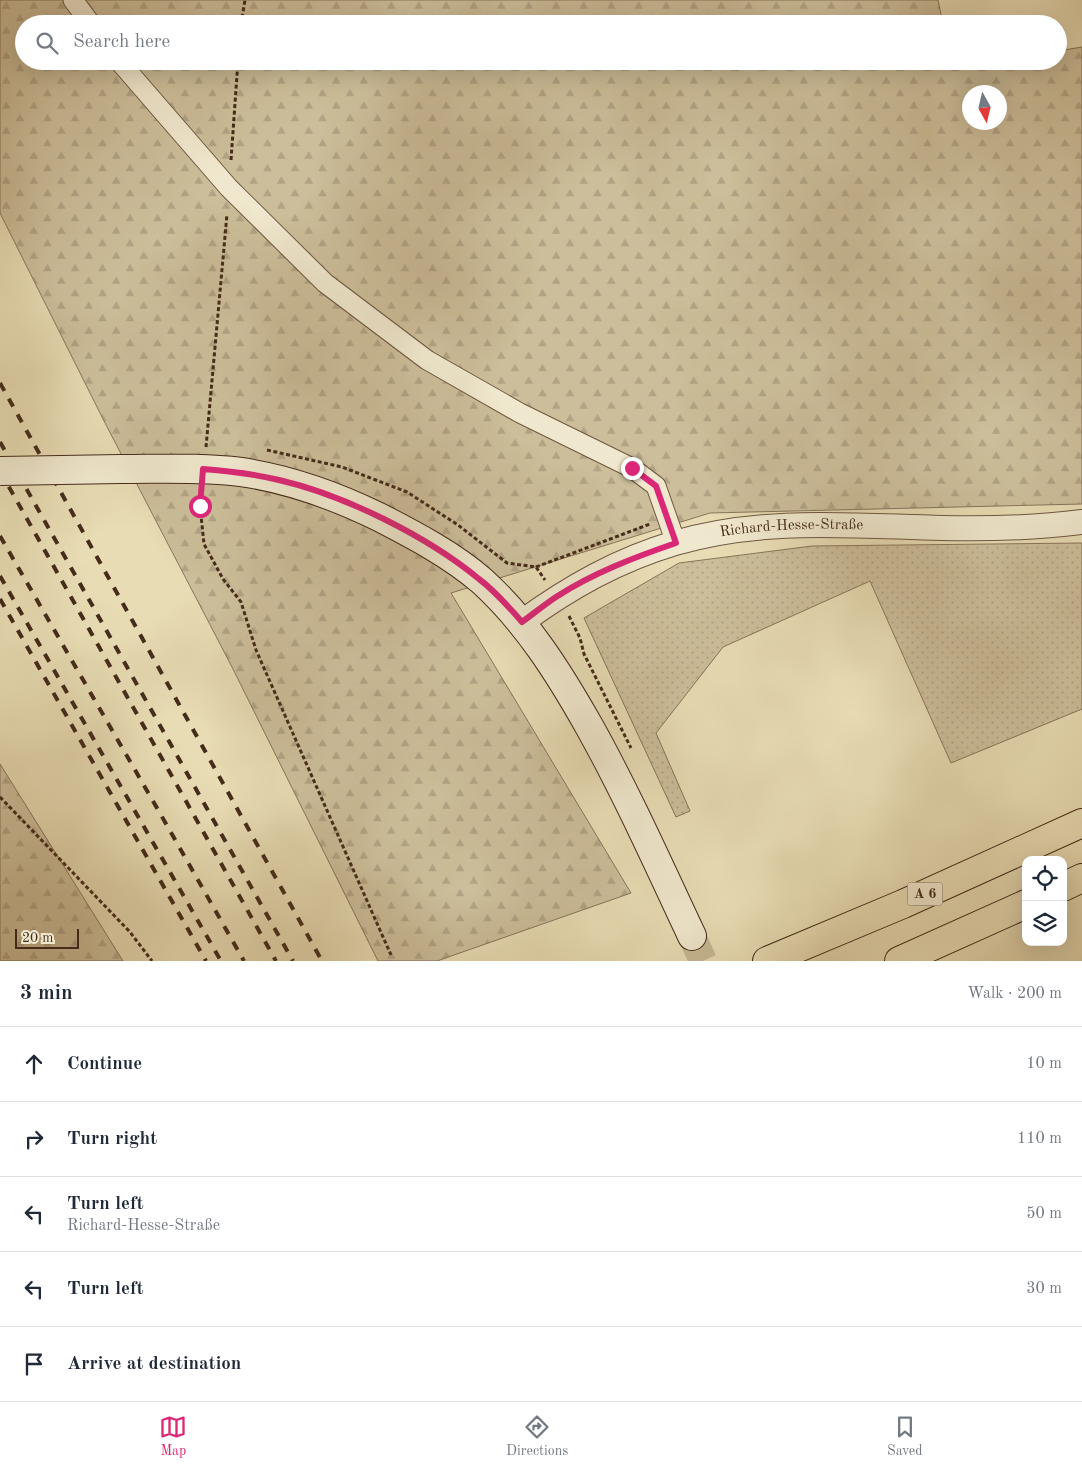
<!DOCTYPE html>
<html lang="en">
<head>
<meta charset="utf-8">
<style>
	:root { --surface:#fff; --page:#f2f2f3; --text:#1f2937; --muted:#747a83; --line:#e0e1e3; --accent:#db2777 }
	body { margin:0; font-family:"Old Standard TT",serif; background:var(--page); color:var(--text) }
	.controls { position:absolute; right:15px; bottom:15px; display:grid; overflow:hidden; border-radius:10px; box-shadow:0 5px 20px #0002 }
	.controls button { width:45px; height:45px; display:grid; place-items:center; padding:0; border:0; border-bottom:1px solid var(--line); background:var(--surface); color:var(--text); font:25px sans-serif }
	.compass { position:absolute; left:962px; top:85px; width:45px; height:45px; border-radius:50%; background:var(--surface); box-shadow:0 5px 20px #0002; rotate:172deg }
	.scale { position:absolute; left:15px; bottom:12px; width:64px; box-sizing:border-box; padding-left:5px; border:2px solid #452b1a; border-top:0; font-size:14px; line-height:18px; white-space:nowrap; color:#452b1a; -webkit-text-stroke:4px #f0e8ce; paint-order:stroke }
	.stop { position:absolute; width:15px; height:15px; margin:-11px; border:4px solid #db2777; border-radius:50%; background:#fff }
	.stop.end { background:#db2777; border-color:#fff; box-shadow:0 1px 5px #0008 }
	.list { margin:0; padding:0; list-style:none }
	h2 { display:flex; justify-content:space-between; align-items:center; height:65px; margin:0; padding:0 20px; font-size:21px }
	h2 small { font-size:16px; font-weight:400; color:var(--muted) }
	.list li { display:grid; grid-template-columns:32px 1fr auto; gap:15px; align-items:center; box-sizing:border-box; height:75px; padding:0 20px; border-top:1px solid var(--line) }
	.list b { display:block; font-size:19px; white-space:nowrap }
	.list p { margin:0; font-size:16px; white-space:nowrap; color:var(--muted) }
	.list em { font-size:16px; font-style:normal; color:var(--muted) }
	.icon { flex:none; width:28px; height:28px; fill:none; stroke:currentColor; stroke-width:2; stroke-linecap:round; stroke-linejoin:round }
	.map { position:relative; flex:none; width:1082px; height:961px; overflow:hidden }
	.search { position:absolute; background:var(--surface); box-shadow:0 5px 20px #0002; left:15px; right:15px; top:15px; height:55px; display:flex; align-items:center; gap:12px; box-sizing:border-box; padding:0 18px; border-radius:28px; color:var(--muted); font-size:19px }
	.sheet { height:440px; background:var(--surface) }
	nav { display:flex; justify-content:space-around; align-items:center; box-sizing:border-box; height:70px; border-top:1px solid var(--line); background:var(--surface); font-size:14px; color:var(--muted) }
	nav a { display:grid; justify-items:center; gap:2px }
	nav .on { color:var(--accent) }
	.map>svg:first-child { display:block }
	.grass { fill:url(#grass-dots); stroke:#88745a }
	.forest { fill:url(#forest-firs); stroke:#88745a; fill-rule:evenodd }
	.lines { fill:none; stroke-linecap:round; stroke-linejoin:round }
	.secondary-tunnel { stroke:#c7b995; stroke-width:28; stroke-dasharray:28 14; stroke-linecap:butt }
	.minor-casing { stroke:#6e5740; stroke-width:21 }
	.tertiary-casing { stroke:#6e5740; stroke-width:26 }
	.secondary-casing { stroke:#452b1a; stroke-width:30 }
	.motorway-casing { stroke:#452b1a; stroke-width:30 }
	.path { stroke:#452b1a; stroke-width:3; stroke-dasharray:4 2.5; stroke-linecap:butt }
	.minor { stroke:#f0e8ce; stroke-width:19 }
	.tertiary { stroke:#f0e8ce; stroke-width:24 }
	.secondary { stroke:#f0e8ce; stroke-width:28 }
	.motorway { stroke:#e8dcb4; stroke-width:28 }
	.rail { stroke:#452b1a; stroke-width:4; stroke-dasharray:9 9; stroke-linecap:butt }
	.secondary-bridge-casing { stroke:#452b1a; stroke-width:30; stroke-linecap:butt }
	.secondary-bridge { stroke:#f0e8ce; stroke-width:28 }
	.route { stroke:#db2777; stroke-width:6 }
	.labels { text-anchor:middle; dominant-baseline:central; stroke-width:4; stroke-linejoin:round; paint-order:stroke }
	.shield { fill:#f0e8ce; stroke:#786450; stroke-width:1 }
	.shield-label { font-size:14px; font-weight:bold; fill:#452b1a }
	.street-label { font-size:15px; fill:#452b1a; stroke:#f0e8ce }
</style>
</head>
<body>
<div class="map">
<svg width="1082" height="961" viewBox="0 0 1082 961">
	<defs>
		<pattern id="grass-dots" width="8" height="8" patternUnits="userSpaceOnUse" patternTransform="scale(1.25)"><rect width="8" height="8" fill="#ccbe9a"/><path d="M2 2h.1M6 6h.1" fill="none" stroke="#b1a384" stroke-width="1.8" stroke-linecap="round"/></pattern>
		<pattern id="forest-firs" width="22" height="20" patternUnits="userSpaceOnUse" patternTransform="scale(1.25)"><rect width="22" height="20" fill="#ccbe9a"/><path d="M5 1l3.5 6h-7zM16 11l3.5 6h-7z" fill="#b1a384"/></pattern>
	</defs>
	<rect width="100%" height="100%" fill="#e8dcb4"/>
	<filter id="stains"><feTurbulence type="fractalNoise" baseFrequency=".004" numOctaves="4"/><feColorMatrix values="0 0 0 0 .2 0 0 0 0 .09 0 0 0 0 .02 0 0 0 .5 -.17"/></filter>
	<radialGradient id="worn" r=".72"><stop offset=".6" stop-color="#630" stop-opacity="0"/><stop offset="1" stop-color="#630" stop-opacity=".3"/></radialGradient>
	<path class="grass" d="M 1082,543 L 1082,709 L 951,763 L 870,581 L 723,647 L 656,733 L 690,811 L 676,817 L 584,618 L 679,563 L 812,546 Z"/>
	<path class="forest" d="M 0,0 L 938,0 L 943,24 L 24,24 L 24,61 L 951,61 L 953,70 L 1002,61 L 1058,61 L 1058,51 L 1082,47 L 1082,504 L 710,513 L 451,593 L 631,893 L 437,961 L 378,961 L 232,667 L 104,421 L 0,213 ZM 970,92 L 1000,92 L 1000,122 L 970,122 Z
		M 0,764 L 123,961 L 0,961 Z"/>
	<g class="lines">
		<path class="secondary-tunnel" d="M 692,936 L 703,961"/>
		<defs>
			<path id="minor" d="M 73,0 L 91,24
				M 119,61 L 229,188 L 325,283 L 427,360 L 520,413 L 632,468 L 656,486 L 676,543"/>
			<g id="tertiary">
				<path id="s1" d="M 522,622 C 570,587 618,560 675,543 C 763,517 853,526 942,528 C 989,529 1036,528 1082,522"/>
			</g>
			<path id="secondary" d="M 121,469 C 161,469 202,467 241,472 C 289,479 336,496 379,517 C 414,535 452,555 482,581 C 527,622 559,673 589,726 C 627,794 659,866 692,936"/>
			<path id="motorway" d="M 1063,887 L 1082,878
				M 767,961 L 903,904 L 1082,823
				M 899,961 L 1026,904"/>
		</defs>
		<use href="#minor" class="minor-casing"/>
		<use href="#tertiary" class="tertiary-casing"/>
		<use href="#secondary" class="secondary-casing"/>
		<use href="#motorway" class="motorway-casing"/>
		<path class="path" d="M 241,24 L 245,0
			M 231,160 L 238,61
			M 206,447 L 227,214
			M 267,450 L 342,467 L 407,492 L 458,525 L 507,563 L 536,567 L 545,580
			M 201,493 L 200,506 L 204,544 L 223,579 L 241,602 L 256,650 L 391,955
			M 536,567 L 650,524
			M 569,616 L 580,638 L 584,654 L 631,748
			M 0,797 L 130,932 L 152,961"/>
		<use href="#minor" class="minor"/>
		<use href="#tertiary" class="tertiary"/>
		<use href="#secondary" class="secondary"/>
		<use href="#motorway" class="motorway"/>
		<path class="rail" d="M 0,383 L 322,961
			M 0,442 L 293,961
			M 0,471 L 276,961
			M 0,536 L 161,815 L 244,961
			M 0,576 L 221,961
			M 0,599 L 206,961"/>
		<defs>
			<path id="secondary-bridge" d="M 0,471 L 121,469"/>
		</defs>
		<use href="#secondary-bridge" class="secondary-bridge-casing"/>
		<use href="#secondary-bridge" class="secondary-bridge"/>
	</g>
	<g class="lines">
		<path class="route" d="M 200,506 L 203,469 C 229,471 254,474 279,480 C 344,495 427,536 479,579 C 495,591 509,607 522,622 C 533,614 544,605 556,597 C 593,573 635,557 676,543 L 656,486 L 632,468"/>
	</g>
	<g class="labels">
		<rect class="shield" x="907.5" y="882.5" width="35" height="23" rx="4"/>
		<g class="shield-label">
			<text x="925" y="894">A 6</text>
		</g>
		<g class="street-label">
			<text stroke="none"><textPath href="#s1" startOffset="291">Richard-Hesse-Straße</textPath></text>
		</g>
	</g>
	<rect width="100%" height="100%" filter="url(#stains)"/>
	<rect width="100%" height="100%" fill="url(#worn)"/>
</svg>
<div class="controls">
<button><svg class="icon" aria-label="locate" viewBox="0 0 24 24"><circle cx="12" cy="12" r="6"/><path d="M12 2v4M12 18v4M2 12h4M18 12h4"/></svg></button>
<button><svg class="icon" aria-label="layers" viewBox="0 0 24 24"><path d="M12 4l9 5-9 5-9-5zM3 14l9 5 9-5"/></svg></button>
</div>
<svg class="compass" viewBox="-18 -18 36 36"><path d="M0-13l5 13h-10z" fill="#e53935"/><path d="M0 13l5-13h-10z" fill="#747a83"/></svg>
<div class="scale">20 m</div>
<div class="stop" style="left:200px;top:506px"></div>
<div class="stop end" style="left:632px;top:468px"></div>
<div class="search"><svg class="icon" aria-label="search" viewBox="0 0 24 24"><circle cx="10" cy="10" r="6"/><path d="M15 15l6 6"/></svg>Search here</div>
</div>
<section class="sheet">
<h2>3 min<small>Walk · 200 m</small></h2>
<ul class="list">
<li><svg class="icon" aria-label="ahead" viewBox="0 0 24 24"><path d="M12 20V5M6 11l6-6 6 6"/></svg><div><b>Continue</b></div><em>10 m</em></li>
<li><svg class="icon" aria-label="right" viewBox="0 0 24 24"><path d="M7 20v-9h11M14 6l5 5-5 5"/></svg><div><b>Turn right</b></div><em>110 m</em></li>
<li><svg class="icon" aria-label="left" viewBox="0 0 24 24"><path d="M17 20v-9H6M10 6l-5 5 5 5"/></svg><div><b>Turn left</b><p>Richard-Hesse-Straße</p></div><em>50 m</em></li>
<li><svg class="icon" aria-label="left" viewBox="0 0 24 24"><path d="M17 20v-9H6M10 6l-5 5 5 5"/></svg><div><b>Turn left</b></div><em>30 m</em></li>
<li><svg class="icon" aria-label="arrive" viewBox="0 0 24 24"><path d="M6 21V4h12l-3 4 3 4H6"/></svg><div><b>Arrive at destination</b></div></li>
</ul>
</section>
<nav>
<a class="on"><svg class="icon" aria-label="map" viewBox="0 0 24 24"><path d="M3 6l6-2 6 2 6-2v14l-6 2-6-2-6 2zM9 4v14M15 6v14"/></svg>Map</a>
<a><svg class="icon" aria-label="directions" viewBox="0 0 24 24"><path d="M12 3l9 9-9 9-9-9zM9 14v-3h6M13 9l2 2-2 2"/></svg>Directions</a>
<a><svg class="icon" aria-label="saved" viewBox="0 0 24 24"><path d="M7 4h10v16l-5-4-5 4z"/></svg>Saved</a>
</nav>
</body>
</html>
